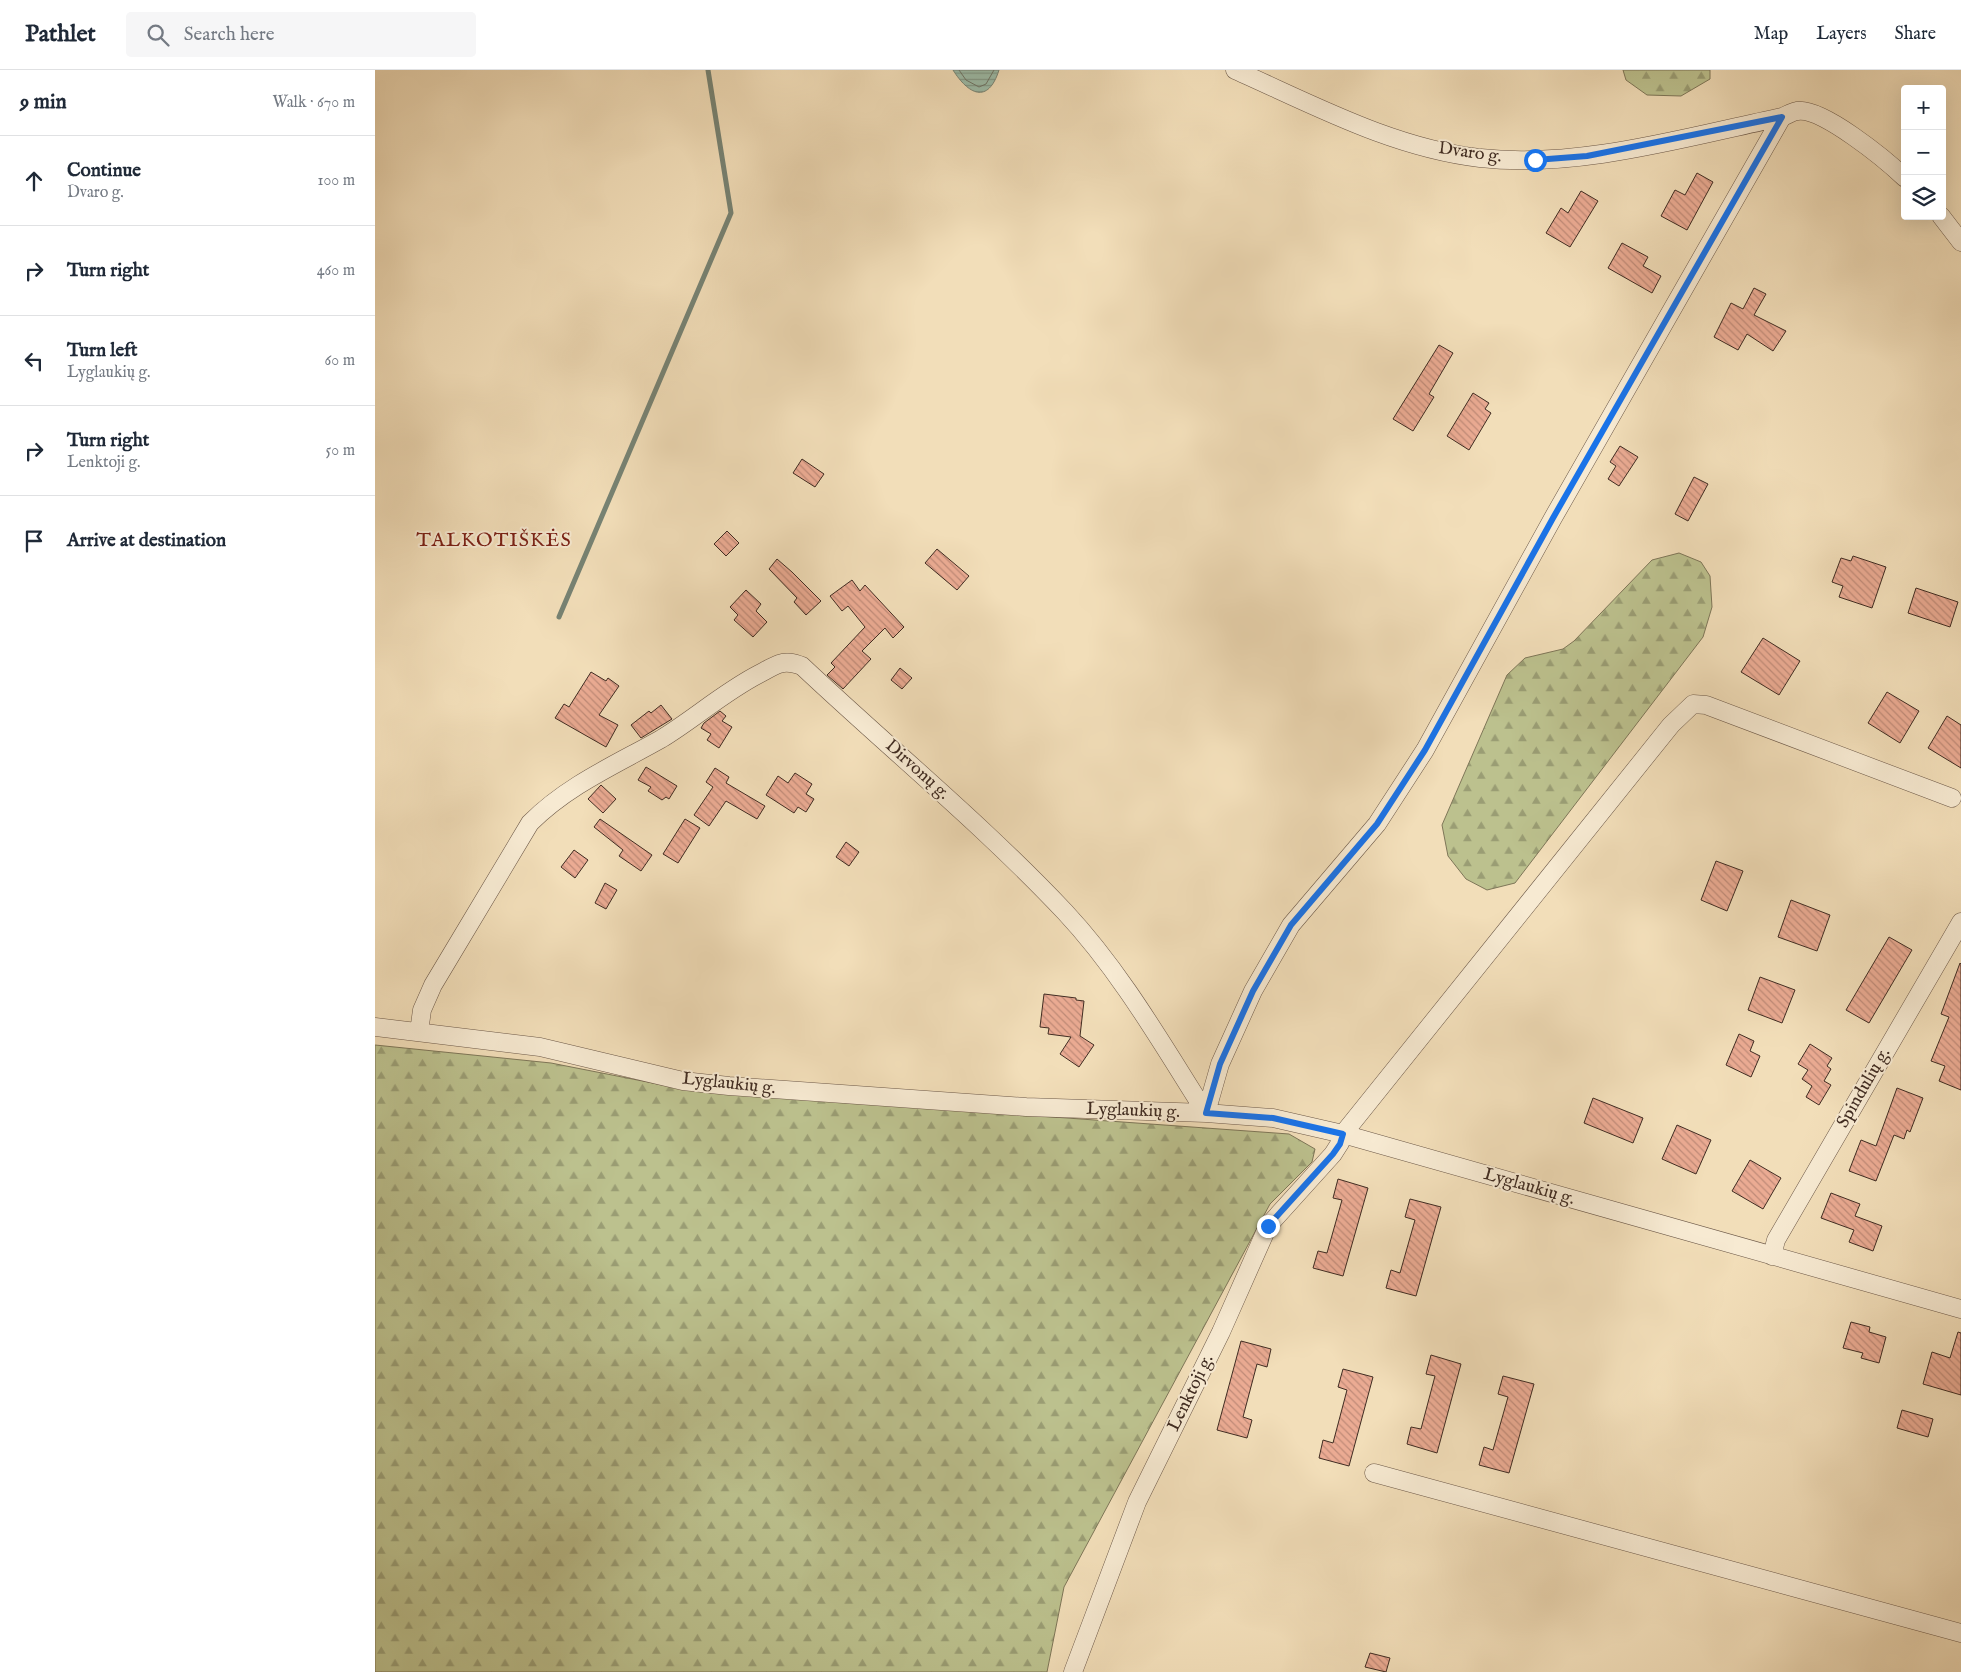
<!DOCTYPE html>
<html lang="en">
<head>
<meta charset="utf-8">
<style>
	:root { --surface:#fff; --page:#f6f6f7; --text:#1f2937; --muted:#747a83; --line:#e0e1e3 }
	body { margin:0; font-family:"IM FELL English",serif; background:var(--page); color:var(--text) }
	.controls { position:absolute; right:15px; top:15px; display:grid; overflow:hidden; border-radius:5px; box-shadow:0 5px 20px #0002 }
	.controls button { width:45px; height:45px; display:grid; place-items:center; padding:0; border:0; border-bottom:1px solid var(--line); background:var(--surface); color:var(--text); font:25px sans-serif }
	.stop { position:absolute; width:15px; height:15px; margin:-11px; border:4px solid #1a73e8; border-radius:50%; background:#fff }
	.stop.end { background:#1a73e8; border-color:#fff; box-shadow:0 1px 5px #0008 }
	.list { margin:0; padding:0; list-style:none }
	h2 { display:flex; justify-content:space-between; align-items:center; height:65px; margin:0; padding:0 20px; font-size:21px }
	h2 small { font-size:16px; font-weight:400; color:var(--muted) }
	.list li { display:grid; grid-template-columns:32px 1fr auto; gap:15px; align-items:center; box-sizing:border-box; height:90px; padding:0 20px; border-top:1px solid var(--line) }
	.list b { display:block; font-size:19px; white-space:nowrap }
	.list p { margin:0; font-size:16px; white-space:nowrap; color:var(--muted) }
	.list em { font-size:16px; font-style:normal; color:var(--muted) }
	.icon { flex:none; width:28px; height:28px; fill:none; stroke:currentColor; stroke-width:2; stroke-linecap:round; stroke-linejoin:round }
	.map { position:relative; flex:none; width:1586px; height:1602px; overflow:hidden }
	header { display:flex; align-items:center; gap:30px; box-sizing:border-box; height:70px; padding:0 25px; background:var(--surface); border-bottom:1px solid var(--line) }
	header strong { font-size:24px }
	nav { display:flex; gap:28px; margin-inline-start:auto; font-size:18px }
	.search { width:350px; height:45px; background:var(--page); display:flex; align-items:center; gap:12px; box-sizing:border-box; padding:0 18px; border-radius:5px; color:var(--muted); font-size:19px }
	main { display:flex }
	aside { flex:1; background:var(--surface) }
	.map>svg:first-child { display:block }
	.forest { fill:url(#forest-firs); stroke:#7e7658 }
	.water { fill:url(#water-rules); stroke:#778374 }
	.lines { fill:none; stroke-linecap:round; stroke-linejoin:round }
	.shore { stroke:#6e7466; stroke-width:1 }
	.stream { stroke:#778374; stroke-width:5 }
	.building { fill:url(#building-back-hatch); stroke:#402c22 }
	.street-casing { stroke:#6c5848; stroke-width:19 }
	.street { stroke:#f7ead2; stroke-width:18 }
	.route { stroke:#1a73e8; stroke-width:6 }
	.labels { text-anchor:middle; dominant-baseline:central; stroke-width:4; stroke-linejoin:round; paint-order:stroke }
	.street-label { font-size:18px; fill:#402c22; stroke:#f7ead2 }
	.quarter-label { font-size:20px; letter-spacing:1px; fill:#7a1f14; stroke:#f7ead2 }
</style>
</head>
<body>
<header>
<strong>Pathlet</strong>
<div class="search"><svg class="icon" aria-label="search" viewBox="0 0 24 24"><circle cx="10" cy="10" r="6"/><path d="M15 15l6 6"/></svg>Search here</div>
<nav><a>Map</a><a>Layers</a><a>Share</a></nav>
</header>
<main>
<aside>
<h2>9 min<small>Walk · 670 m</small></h2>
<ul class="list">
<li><svg class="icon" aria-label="ahead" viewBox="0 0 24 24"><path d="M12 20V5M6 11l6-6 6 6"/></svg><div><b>Continue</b><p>Dvaro g.</p></div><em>100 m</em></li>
<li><svg class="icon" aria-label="right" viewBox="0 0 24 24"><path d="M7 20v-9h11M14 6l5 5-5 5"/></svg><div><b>Turn right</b></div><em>460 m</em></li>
<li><svg class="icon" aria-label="left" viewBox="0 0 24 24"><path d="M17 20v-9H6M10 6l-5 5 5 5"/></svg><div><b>Turn left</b><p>Lyglaukių g.</p></div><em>60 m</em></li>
<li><svg class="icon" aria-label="right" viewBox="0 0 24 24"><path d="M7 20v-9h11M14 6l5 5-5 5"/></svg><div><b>Turn right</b><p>Lenktoji g.</p></div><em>50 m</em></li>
<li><svg class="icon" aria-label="arrive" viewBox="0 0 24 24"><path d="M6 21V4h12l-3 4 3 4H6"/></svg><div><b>Arrive at destination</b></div></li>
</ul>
</aside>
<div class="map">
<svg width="1586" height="1602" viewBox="0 0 1586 1602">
	<defs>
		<pattern id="forest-firs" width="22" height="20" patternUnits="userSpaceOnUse" patternTransform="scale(1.25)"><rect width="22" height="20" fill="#bcc18e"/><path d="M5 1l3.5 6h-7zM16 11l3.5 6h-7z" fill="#9a9d74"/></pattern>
		<pattern id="water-rules" width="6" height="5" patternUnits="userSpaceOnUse" patternTransform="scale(1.25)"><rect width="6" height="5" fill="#9cbdaa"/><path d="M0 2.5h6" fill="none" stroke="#819a8a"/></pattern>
		<pattern id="building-back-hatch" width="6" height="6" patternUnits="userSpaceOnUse" patternTransform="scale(1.25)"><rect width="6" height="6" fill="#ebab93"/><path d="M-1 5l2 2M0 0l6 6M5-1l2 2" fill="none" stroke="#c08b78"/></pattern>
	</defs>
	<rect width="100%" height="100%" fill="#f2deb9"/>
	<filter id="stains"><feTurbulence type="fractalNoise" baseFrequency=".004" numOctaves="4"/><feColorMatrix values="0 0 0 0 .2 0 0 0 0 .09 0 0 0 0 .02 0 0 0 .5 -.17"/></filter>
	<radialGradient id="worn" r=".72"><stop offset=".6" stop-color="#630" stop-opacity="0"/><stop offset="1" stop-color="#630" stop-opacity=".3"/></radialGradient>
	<path class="forest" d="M 1248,0 L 1335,0 L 1335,9 L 1306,26 L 1272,25 L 1251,10 Z
		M 1304,483 L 1326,492 L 1335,506 L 1337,537 L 1328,567 L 1140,813 L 1112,820 L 1091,809 L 1073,786 L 1067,755 L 1132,605 L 1150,588 L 1188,579 L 1199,571 L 1277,490 Z
		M 0,975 L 176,993 L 303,1018 L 386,1026 L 914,1064 L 940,1079 L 937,1092 L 895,1134 L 689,1517 L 672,1602 L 0,1602 Z"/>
	<path class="water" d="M 578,0 L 624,0 C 613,35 593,24 578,0 Z"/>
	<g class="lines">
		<path class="shore" d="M 584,0 L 591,10 L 604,17 L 611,14 L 619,0"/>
		<path class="stream" d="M 184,547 L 356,143 L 333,0"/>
	</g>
	<path class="building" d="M 1322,103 L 1338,112 L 1312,160 L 1286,146 L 1300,120 L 1310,125 Z
		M 1206,121 L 1223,131 L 1195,177 L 1171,163 L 1186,138 L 1193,143 Z
		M 1247,173 L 1273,187 L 1268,196 L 1286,206 L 1277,223 L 1233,198 Z
		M 1379,218 L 1391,224 L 1379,245 L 1411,261 L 1398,281 L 1372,264 L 1363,280 L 1339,267 L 1356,233 L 1368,239 Z
		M 1064,275 L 1078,283 L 1054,324 L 1059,327 L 1038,361 L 1018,349 Z
		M 1098,323 L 1114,333 L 1110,339 L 1116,343 L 1094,380 L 1072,366 Z
		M 1245,376 L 1263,387 L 1244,416 L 1233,409 L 1241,396 L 1235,392 Z
		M 427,389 L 449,404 L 440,417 L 418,403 Z
		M 1319,407 L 1333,414 L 1313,451 L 1300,444 Z
		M 352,461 L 364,473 L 351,486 L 339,474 Z
		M 562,479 L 594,506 L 582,520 L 550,493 Z
		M 1478,486 L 1511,497 L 1497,538 L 1464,527 L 1468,516 L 1457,512 L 1466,488 L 1476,491 Z
		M 402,489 L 417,502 L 446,531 L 431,545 L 419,532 L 422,528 L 394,499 Z
		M 477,510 L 485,521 L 490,515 L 529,557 L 518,568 L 510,558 L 487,581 L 496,589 L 468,619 L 452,605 L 460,597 L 456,593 L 490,557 L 473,536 L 467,541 L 455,526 Z
		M 1541,518 L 1583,532 L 1575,557 L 1533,543 Z
		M 371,520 L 386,534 L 381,541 L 392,552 L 378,567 L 359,550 L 363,545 L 355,537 Z
		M 1388,568 L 1425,591 L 1404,625 L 1366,602 Z
		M 525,598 L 537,608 L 527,619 L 516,610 Z
		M 216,602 L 231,611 L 233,608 L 244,616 L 224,645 L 243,655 L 231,677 L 180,648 L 189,634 L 194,637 Z
		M 1512,622 L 1544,641 L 1525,673 L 1493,653 Z
		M 286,635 L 297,649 L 266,668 L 256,655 L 274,641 L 276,643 Z
		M 345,641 L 351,646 L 347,651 L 357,657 L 344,678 L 332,670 L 336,664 L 326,658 L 329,653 Z
		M 1572,646 L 1586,655 L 1586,698 L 1553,678 Z
		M 271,697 L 302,716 L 294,729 L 291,727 L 287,730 L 273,721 L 276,717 L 263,710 Z
		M 340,698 L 354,707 L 351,713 L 390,736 L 382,749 L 351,731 L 334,756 L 319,745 L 338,717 L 331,712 Z
		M 420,703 L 437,714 L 431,724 L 439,729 L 431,742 L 423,737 L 419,743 L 391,725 L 403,706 L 413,713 Z
		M 226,715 L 241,729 L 228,743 L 213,729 Z
		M 225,749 L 277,785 L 266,801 L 244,786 L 248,780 L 219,757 Z
		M 310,749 L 325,758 L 303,793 L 288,784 Z
		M 471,772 L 484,782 L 474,796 L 461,787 Z
		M 199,780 L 213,790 L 200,808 L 186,797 Z
		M 1341,791 L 1368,801 L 1352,841 L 1326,830 Z
		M 230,813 L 242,820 L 231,839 L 220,833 Z
		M 1416,830 L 1455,845 L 1442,881 L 1403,867 Z
		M 1514,867 L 1537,880 L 1494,953 L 1471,940 Z
		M 1585,893 L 1586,894 L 1586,1020 L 1564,1011 L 1570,996 L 1556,991 L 1574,947 L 1566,944 Z
		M 1385,907 L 1420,920 L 1407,953 L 1373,940 Z
		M 669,924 L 701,928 L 701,930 L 709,931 L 705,966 L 719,975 L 704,997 L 685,984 L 696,967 L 673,964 L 674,958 L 665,957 Z
		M 1364,964 L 1379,971 L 1375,981 L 1385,986 L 1376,1007 L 1351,995 Z
		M 1435,974 L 1457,988 L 1452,996 L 1456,999 L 1449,1011 L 1456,1015 L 1444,1035 L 1431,1027 L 1437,1016 L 1427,1009 L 1433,1000 L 1423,994 Z
		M 1522,1018 L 1548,1028 L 1535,1062 L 1532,1060 L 1529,1069 L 1519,1065 L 1501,1111 L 1474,1101 L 1486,1070 L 1501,1076 Z
		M 1218,1028 L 1268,1048 L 1258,1073 L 1209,1053 Z
		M 1302,1055 L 1336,1070 L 1321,1104 L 1287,1089 Z
		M 1375,1090 L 1406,1108 L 1388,1139 L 1357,1121 Z
		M 963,1109 L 993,1118 L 968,1206 L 938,1198 L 943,1181 L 952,1183 L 967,1130 L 958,1128 Z
		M 1456,1123 L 1485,1134 L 1480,1146 L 1507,1156 L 1498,1181 L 1474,1172 L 1479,1160 L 1446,1148 Z
		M 1035,1129 L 1066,1137 L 1041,1226 L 1011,1218 L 1016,1200 L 1025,1203 L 1040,1150 L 1030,1147 Z
		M 1476,1252 L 1495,1257 L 1494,1262 L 1511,1267 L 1504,1293 L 1486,1288 L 1488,1283 L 1468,1278 Z
		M 1583,1262 L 1586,1263 L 1586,1325 L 1548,1314 L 1557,1282 L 1575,1288 Z
		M 866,1271 L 896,1279 L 892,1297 L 882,1294 L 868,1347 L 877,1350 L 872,1368 L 842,1360 Z
		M 1056,1285 L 1086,1294 L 1062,1383 L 1032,1374 L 1036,1357 L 1046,1359 L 1060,1306 L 1051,1304 Z
		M 968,1299 L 998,1307 L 974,1396 L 944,1388 L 948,1370 L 958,1373 L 972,1320 L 963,1317 Z
		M 1128,1306 L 1159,1314 L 1134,1403 L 1104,1395 L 1109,1377 L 1118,1380 L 1133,1327 L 1123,1324 Z
		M 1527,1340 L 1558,1349 L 1553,1367 L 1522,1358 Z
		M 995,1583 L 1015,1588 L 1011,1602 L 990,1597 Z"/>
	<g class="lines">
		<defs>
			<path id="street" d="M 860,0 C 939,35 1018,78 1105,88 C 1203,99 1311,67 1407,47 C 1412,45 1417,42 1422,41 C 1447,37 1511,90 1530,108
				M 1566,146 L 1586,172
				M 0,957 L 165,977 L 308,1011 L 354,1016 L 651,1037 L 831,1043 L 898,1048 L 968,1064 L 1586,1239
				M 44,962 L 47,940 L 58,915 L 155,753 C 193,715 240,695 286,669 C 319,649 349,622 384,604 C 390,601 398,596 404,594 C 412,591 419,593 427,596 C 514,678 607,754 690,842 C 746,902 787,974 831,1043
				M 831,1043 L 845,994 L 878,921 L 916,855 L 1002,754 L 1050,680 L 1178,448 L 1407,47
				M 1397,1186 L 1401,1170 L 1586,852
				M 999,1403 L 1586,1563
				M 698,1602 L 762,1432 L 846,1262 L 893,1156 L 958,1084 L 965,1073 L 968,1064 L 1296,655 L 1318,634 L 1331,635 L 1577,728"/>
		</defs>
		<use href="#street" class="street-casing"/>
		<use href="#street" class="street"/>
	</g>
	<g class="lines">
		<path class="route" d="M 893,1156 L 958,1084 L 965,1074 L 968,1064 L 898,1048 L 831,1043 L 845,994 L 878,921 L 916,855 L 1002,754 L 1050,680 L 1178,448 L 1407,47 L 1212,86 L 1160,90"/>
	</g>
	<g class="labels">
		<g class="street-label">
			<text transform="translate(1095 83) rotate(8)">Dvaro g.</text>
			<text transform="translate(542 700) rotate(42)">Dirvonų g.</text>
			<text transform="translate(354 1014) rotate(6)">Lyglaukių g.</text>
			<text transform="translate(1489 1018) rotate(-60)">Spindulių g.</text>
			<text transform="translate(758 1041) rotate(2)">Lyglaukių g.</text>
			<text transform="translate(1154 1117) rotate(16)">Lyglaukių g.</text>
			<text transform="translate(816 1323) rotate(-64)">Lenktoji g.</text>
		</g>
		<g class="quarter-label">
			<text x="119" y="470">TALKOTIŠKĖS</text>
		</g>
	</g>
	<rect width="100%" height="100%" filter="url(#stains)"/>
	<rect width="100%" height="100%" fill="url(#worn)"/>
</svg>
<div class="controls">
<button>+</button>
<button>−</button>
<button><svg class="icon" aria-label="layers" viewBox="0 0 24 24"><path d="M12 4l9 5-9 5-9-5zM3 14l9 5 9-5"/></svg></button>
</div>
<div class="stop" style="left:1160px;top:90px"></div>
<div class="stop end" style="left:893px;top:1156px"></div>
</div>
</main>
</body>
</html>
